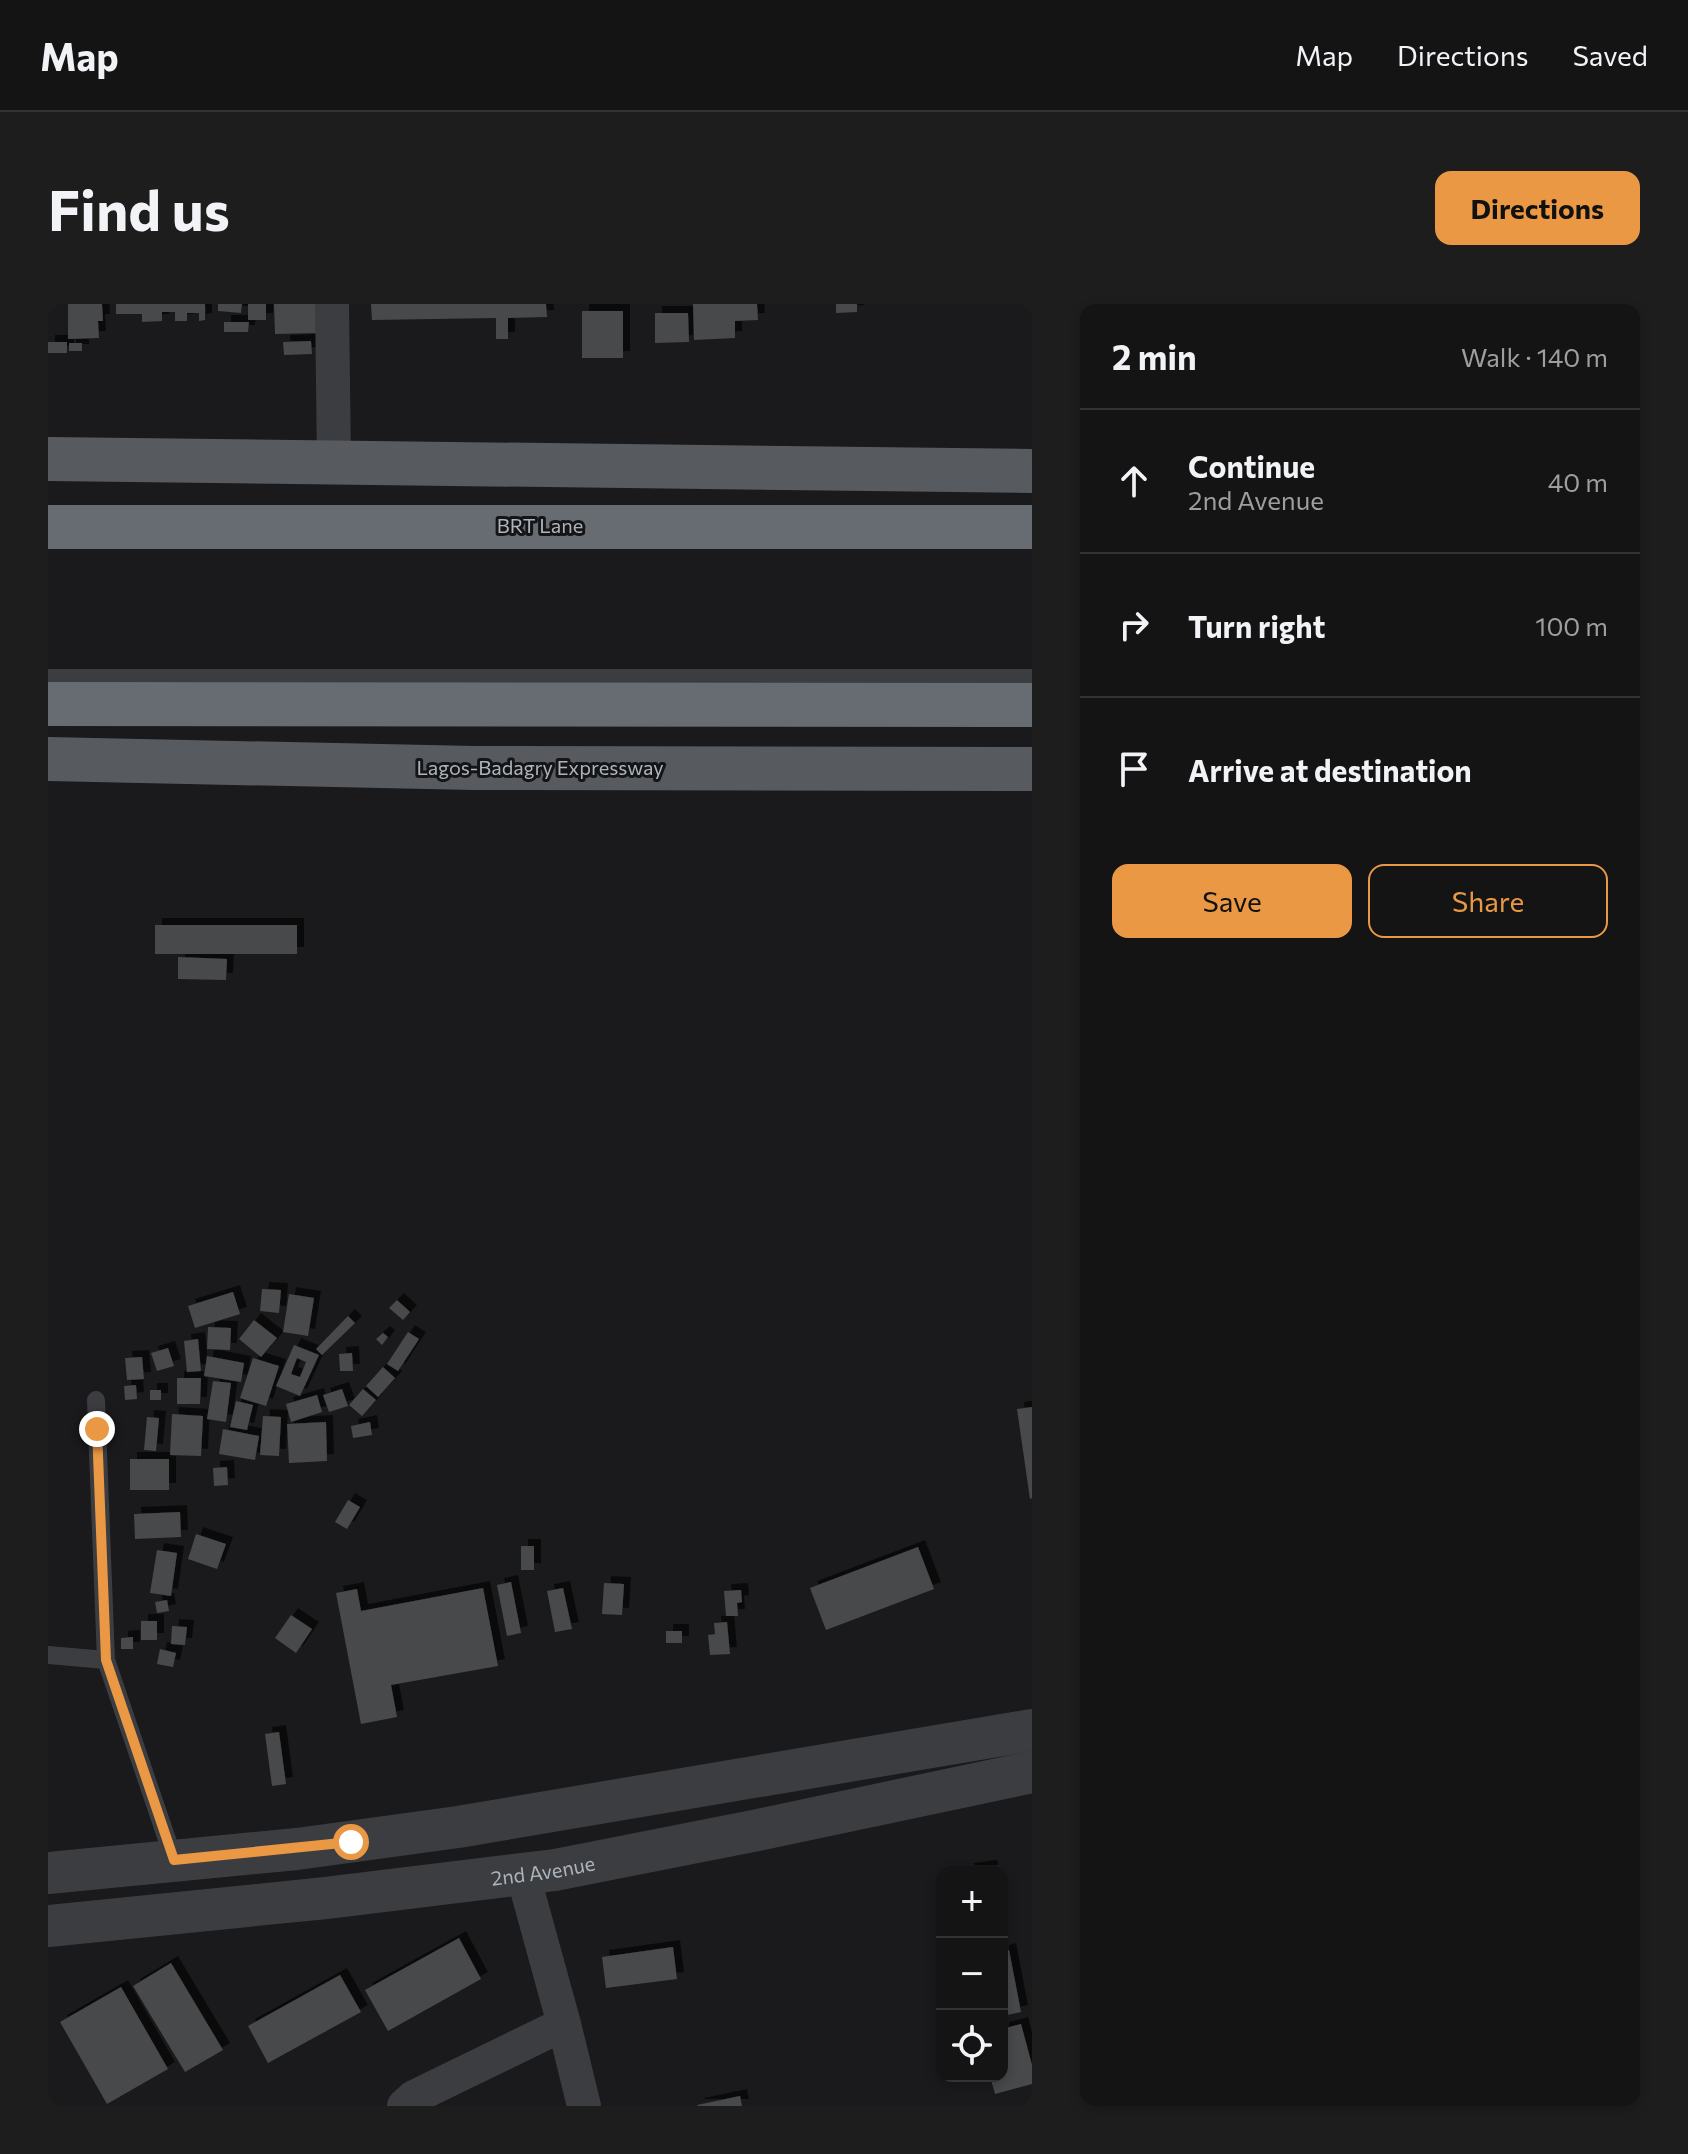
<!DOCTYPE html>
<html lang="en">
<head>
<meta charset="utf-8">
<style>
	:root { --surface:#141415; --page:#1d1d1e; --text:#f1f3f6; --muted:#9d9ea0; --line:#333334; --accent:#ea9844 }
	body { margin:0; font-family:Commissioner,sans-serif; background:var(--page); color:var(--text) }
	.controls { position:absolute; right:24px; bottom:24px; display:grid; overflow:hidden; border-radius:16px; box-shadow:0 4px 12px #0003 }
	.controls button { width:72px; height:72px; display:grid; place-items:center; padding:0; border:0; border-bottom:2px solid var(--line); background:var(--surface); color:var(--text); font:40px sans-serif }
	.stop { position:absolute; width:24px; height:24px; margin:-18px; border:6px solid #ea9844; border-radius:50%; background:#fff }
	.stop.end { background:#ea9844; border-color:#fff; box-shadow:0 2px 8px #0008 }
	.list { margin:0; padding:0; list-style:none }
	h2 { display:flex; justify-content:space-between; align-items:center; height:104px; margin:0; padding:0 32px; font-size:34px }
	h2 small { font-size:26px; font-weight:400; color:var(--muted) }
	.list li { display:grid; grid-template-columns:52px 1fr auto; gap:24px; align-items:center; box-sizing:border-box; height:144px; padding:0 32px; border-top:2px solid var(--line) }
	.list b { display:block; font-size:30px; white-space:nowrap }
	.list p { margin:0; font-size:26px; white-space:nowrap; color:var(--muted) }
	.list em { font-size:26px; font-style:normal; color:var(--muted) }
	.actions { display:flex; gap:16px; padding:24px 32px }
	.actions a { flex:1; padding:18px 0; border:2px solid var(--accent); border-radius:16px; text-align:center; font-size:28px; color:var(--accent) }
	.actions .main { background:var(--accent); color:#111 }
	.icon { flex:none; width:44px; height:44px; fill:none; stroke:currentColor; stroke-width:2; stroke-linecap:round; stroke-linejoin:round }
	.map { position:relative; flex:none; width:984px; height:1802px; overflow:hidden; border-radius:16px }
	header { display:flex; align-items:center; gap:48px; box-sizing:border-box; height:112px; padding:0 40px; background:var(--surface); border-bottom:2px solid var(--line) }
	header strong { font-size:38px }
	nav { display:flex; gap:44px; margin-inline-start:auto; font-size:28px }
	.intro { display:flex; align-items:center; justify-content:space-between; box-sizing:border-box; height:192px; padding:0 48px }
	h1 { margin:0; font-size:56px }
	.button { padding:20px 36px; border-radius:16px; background:var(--accent); color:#111; font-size:28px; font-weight:700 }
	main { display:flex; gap:48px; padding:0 48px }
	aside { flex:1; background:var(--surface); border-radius:16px; box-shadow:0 4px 12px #0003 }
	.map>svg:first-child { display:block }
	.building { fill:#47494c; fill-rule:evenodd; filter:url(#shadow) }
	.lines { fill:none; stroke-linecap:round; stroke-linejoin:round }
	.service { stroke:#3b3d41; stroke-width:18 }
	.minor { stroke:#3b3d41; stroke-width:34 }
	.tertiary { stroke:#3b3d41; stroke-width:42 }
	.primary { stroke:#575b60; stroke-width:44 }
	.motorway { stroke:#676c72; stroke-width:44 }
	.route { stroke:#ea9844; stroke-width:10 }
	.labels { text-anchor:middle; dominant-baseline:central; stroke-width:6; stroke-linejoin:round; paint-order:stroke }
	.street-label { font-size:20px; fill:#adb4bb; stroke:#151517 }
</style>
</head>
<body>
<header>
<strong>Map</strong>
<nav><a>Map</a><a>Directions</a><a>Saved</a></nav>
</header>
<div class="intro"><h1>Find us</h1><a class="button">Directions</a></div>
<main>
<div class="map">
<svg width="984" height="1802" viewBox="0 0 984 1802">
	<defs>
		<filter id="shadow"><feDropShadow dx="7" dy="-7" stdDeviation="0" flood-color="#0009"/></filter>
	</defs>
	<rect width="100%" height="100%" fill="#1a1a1c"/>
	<path class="building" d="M 20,0 L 54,0 L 55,17 L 50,17 L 51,34 L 20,35 Z
		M 68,0 L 157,0 L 157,16 L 151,17 L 151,9 L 139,9 L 139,17 L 127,17 L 127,8 L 114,8 L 114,17 L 94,18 L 94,10 L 68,10 Z
		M 170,0 L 194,0 L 193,9 L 170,7 Z
		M 200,0 L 218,0 L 218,16 L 200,16 Z
		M 226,0 L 272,0 L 272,29 L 227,30 Z
		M 323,0 L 498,0 L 499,13 L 460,14 L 460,35 L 448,35 L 448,14 L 324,16 Z
		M 645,0 L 709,0 L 710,16 L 687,17 L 687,34 L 646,36 Z
		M 788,0 L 809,0 L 809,8 L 788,9 Z
		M 534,7 L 575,7 L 575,54 L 534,54 Z
		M 607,9 L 640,9 L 641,38 L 607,39 Z
		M 176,18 L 201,18 L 200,28 L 176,28 Z
		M 263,37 L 264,50 L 236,51 L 235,38 Z
		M 0,38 L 19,38 L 19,49 L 0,49 Z
		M 21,39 L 34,39 L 34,47 L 21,47 Z
		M 107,621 L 249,621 L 249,650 L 107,650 Z
		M 130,653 L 179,655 L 178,676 L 130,675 Z
		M 214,985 L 233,986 L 231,1009 L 212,1007 Z
		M 185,988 L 192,1010 L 147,1024 L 140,1002 Z
		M 241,990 L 266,994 L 260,1032 L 235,1028 Z
		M 349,996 L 362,1008 L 355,1016 L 341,1004 Z
		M 300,1012 L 307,1019 L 274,1051 L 268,1045 Z
		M 206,1016 L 229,1034 L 213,1053 L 191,1035 Z
		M 160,1023 L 183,1024 L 182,1046 L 159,1045 Z
		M 360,1028 L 371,1035 L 350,1067 L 339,1060 Z
		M 335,1029 L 340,1033 L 334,1041 L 328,1035 Z
		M 150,1035 L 153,1067 L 139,1068 L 136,1037 Z
		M 246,1041 L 271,1051 L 252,1092 L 228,1082 ZM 249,1054 L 258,1058 L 252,1073 L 243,1070 Z
		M 120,1044 L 126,1062 L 109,1067 L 103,1049 Z
		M 304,1049 L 305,1067 L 292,1067 L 291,1050 Z
		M 159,1052 L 196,1059 L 193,1078 L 156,1072 Z
		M 94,1053 L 96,1075 L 79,1076 L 77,1054 Z
		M 205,1054 L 231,1062 L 218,1102 L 192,1094 Z
		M 335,1063 L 347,1074 L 330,1093 L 318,1082 Z
		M 129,1074 L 153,1074 L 152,1100 L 129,1100 Z
		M 165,1077 L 183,1079 L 178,1118 L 159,1115 Z
		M 88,1081 L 89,1095 L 77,1096 L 76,1082 Z
		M 294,1085 L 300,1102 L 281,1108 L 275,1091 Z
		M 315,1085 L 328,1096 L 314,1112 L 301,1101 Z
		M 102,1086 L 113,1086 L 113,1096 L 102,1096 Z
		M 269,1091 L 274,1108 L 243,1118 L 238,1100 Z
		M 188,1097 L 205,1101 L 199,1126 L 182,1123 Z
		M 984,1103 L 984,1194 L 982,1195 L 969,1105 Z
		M 124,1110 L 155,1112 L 153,1152 L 122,1151 Z
		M 215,1112 L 233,1113 L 231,1152 L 212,1151 Z
		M 99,1113 L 111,1114 L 108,1147 L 96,1146 Z
		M 278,1118 L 279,1157 L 241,1159 L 239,1120 Z
		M 322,1118 L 324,1131 L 305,1134 L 303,1122 Z
		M 175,1125 L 211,1132 L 207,1156 L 171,1150 Z
		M 82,1155 L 121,1155 L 121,1186 L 82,1186 Z
		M 179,1163 L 180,1181 L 166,1182 L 165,1164 Z
		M 300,1196 L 312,1203 L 299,1225 L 287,1218 Z
		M 132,1208 L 133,1233 L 87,1235 L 86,1210 Z
		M 148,1230 L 178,1240 L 169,1265 L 140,1255 Z
		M 473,1242 L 486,1242 L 486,1266 L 473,1266 Z
		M 870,1243 L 886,1285 L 778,1326 L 762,1284 Z
		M 109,1246 L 129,1249 L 123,1292 L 102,1289 Z
		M 463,1278 L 473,1329 L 459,1332 L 449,1281 Z
		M 556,1279 L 576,1280 L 574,1311 L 554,1310 Z
		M 435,1284 L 450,1362 L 343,1381 L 349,1413 L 313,1420 L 288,1289 L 309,1285 L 313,1307 Z
		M 515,1284 L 524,1325 L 507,1328 L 499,1287 Z
		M 693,1286 L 694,1298 L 689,1299 L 690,1312 L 678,1312 L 676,1287 Z
		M 119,1296 L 121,1307 L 109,1309 L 107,1298 Z
		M 243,1311 L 264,1325 L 248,1349 L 227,1334 Z
		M 93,1317 L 109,1317 L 109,1336 L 93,1336 Z
		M 679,1318 L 682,1350 L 662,1351 L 660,1331 L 667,1330 L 666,1319 Z
		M 124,1322 L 139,1323 L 137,1341 L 123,1340 Z
		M 618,1327 L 634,1327 L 634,1339 L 618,1339 Z
		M 85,1333 L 85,1345 L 73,1345 L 73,1334 Z
		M 112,1345 L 128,1349 L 125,1363 L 109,1360 Z
		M 231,1428 L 238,1480 L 224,1482 L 217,1430 Z
		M 942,1563 L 943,1568 L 919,1568 L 919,1566 Z
		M 411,1634 L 433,1675 L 340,1727 L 317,1686 Z
		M 625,1643 L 629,1675 L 558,1684 L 554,1653 Z
		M 961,1646 L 973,1708 L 954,1712 L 954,1648 Z
		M 123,1659 L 175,1746 L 137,1768 L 85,1682 Z
		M 292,1671 L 313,1708 L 220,1759 L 200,1722 Z
		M 73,1683 L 120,1765 L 59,1800 L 12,1718 Z
		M 973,1720 L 984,1761 L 984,1780 L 947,1790 L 942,1772 L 954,1772 L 954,1725 Z
		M 692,1792 L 694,1802 L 650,1802 L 649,1801 Z"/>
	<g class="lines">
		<path class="service" d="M 0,374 L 984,374
			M 48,1096 L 58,1356 L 126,1556
			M 0,1351 L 58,1356"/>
		<path class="minor" d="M 284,0 L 286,158
			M 475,1571 L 516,1720 L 536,1802
			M 356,1802 L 366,1793 L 516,1720"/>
		<g class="tertiary">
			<path d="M 0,1569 L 249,1545 L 410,1523 L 984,1426"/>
			<path id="s1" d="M 0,1622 L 278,1594 L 507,1566 L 710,1526 L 984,1468"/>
		</g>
		<path class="primary" d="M 0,155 L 984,167
			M 0,455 L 426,464 L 984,465"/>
		<path class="motorway" d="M 0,223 L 984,223
			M 0,400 L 984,401"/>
	</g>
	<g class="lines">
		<path class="route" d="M 49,1125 L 58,1356 L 126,1556 L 303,1538"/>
	</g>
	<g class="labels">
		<g class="street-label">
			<text x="492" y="221">BRT Lane</text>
			<text x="492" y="463">Lagos-Badagry Expressway</text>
			<text stroke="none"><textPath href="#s1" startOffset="498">2nd Avenue</textPath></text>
		</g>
	</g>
</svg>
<div class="controls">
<button>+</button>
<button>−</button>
<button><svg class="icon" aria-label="locate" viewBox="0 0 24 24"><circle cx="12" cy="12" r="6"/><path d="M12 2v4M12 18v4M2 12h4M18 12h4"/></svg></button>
</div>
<div class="stop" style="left:303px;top:1538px"></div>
<div class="stop end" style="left:49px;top:1125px"></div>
</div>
<aside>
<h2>2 min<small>Walk · 140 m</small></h2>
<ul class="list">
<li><svg class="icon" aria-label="ahead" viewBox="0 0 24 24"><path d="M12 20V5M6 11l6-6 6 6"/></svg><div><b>Continue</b><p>2nd Avenue</p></div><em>40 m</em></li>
<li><svg class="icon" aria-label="right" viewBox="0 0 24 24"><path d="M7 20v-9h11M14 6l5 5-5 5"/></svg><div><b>Turn right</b></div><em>100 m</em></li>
<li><svg class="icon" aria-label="arrive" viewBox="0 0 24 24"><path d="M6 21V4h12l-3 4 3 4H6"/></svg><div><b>Arrive at destination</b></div></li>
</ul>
<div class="actions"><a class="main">Save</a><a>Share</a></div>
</aside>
</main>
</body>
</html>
